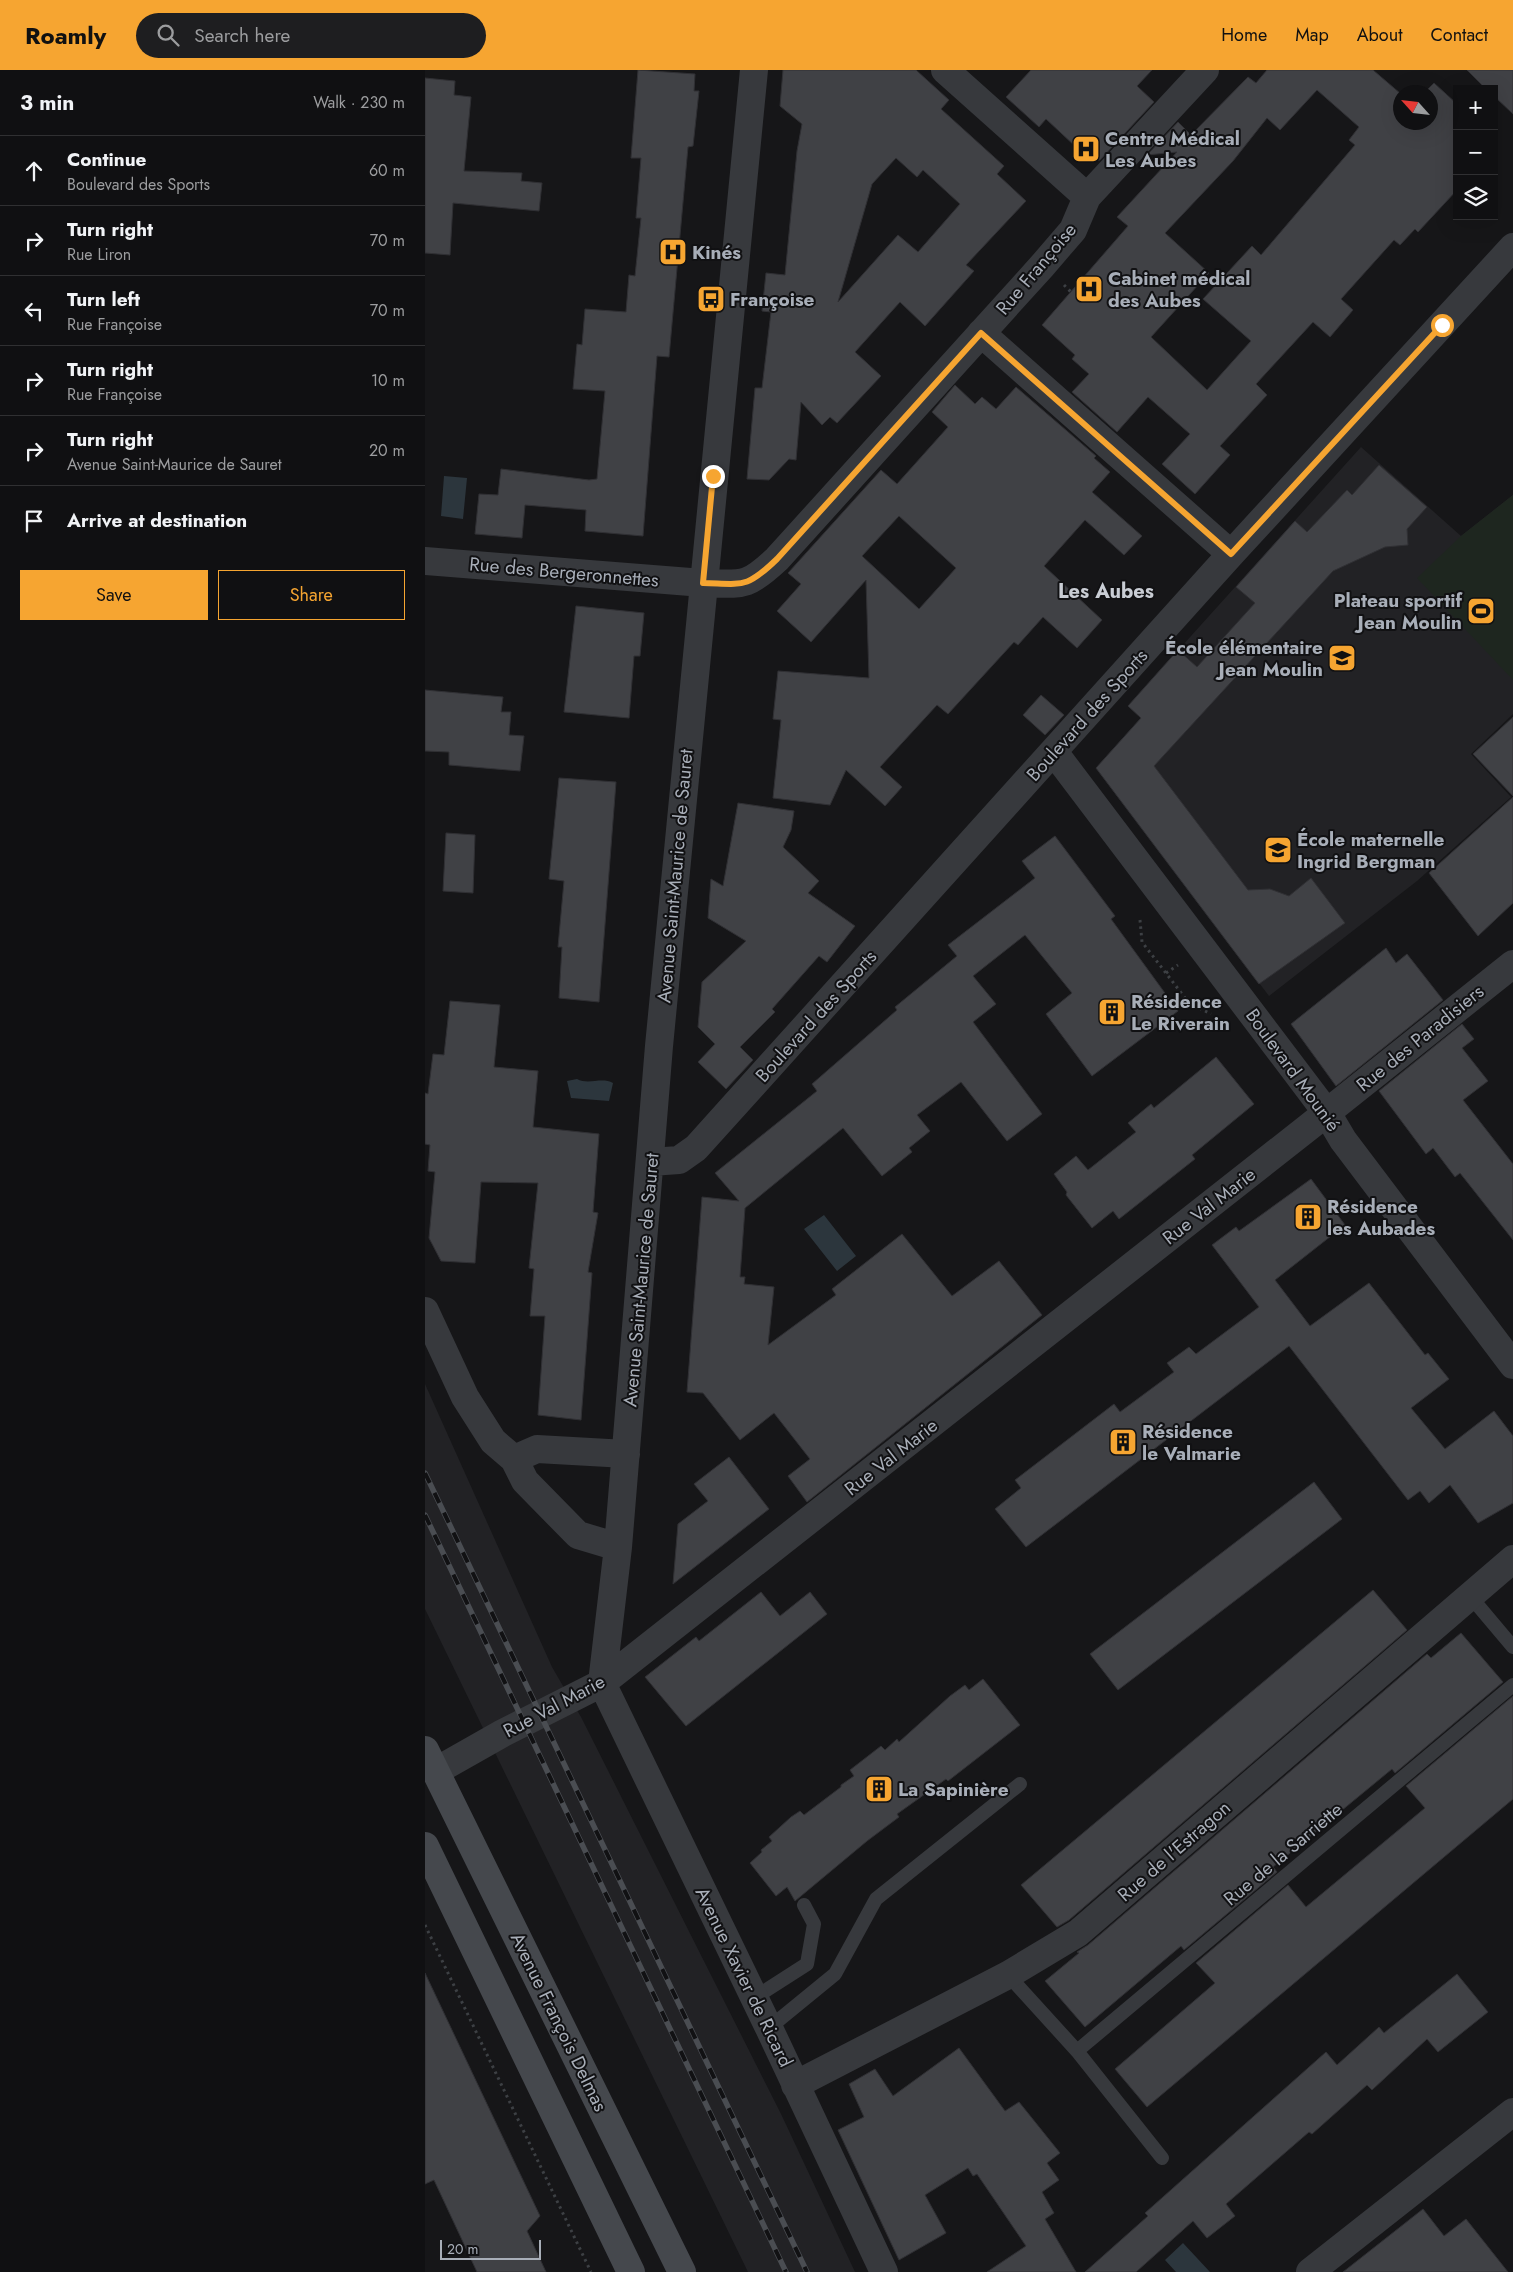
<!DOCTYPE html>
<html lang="en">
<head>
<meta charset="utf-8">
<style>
	:root { --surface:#101012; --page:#1e1e20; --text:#f1f3f6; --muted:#9c9d9f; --line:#303032; --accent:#f6a531 }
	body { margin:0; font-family:Jost,sans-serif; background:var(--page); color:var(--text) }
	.controls { position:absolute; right:15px; top:15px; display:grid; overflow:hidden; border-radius:0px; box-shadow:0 5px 20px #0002 }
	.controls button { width:45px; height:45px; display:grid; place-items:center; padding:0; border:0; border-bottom:1px solid var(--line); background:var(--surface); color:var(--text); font:25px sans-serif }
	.compass { position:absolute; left:968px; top:15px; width:45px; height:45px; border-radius:50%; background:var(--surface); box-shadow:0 5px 20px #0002; rotate:297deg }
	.scale { position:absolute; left:15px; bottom:12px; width:101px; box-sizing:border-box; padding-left:5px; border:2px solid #a8aeb8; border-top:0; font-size:14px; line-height:18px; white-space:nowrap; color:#a8aeb8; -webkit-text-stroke:4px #111113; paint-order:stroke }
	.stop { position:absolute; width:15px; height:15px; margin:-11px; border:4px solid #f6a531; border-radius:50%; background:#fff }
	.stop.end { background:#f6a531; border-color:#fff; box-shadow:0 1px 5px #0008 }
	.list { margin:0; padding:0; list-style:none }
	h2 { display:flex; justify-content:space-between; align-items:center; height:65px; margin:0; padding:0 20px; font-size:21px }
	h2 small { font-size:16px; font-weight:400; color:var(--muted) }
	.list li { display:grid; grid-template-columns:32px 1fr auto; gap:15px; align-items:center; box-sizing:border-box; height:70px; padding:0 20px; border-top:1px solid var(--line) }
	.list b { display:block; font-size:19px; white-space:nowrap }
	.list p { margin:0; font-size:16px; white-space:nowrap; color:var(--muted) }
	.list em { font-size:16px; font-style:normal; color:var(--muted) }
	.actions { display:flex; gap:10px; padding:15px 20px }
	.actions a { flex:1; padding:11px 0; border:1px solid var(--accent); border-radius:0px; text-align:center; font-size:18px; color:var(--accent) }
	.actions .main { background:var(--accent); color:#111 }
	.icon { flex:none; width:28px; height:28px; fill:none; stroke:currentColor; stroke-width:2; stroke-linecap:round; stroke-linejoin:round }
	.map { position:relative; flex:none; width:1088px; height:2202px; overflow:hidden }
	header { display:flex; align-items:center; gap:30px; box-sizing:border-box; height:70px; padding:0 25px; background:var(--accent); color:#111 }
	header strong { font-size:24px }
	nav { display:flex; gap:28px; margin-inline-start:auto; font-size:18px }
	.search { width:350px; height:45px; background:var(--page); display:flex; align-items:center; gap:12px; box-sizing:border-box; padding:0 18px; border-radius:28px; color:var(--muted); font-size:19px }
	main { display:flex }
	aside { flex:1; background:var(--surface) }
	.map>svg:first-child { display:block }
	.built { fill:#222225 }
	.green { fill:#1e261f }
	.water { fill:#2c363d }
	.building { fill:#404145; stroke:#303034; fill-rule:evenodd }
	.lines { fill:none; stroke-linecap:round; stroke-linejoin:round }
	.path { stroke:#3d4044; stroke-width:3; stroke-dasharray:2.5 4; stroke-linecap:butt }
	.lane { stroke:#37393d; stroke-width:14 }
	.street { stroke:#37393d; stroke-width:28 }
	.secondary { stroke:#45484d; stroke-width:28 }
	.rail-casing { stroke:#4a4d52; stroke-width:5.5 }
	.rail { stroke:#111113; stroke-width:4; stroke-dasharray:11; stroke-linecap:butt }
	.route { stroke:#f6a531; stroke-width:6 }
	.labels { text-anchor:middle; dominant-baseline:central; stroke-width:4; stroke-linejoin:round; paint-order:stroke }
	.poi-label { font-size:19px; font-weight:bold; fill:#a8aeb8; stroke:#111113; text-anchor:start }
	.street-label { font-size:19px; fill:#a8aeb8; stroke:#111113 }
	.neighbourhood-label { font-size:20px; font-weight:bold; fill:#c9cdd4; stroke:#111113 }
</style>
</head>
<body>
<header>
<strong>Roamly</strong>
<div class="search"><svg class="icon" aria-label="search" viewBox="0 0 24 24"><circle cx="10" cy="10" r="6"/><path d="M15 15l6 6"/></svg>Search here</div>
<nav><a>Home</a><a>Map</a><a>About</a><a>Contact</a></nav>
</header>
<main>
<aside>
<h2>3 min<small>Walk · 230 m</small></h2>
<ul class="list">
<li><svg class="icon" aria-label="ahead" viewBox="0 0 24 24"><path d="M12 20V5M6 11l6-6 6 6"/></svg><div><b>Continue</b><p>Boulevard des Sports</p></div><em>60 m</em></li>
<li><svg class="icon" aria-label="right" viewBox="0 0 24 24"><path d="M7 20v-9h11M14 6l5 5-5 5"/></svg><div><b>Turn right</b><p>Rue Liron</p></div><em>70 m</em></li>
<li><svg class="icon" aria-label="left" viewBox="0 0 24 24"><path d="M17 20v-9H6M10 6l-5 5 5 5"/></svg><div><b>Turn left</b><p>Rue Françoise</p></div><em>70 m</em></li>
<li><svg class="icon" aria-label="right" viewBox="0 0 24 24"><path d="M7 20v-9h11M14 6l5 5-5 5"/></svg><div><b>Turn right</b><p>Rue Françoise</p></div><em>10 m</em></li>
<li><svg class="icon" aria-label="right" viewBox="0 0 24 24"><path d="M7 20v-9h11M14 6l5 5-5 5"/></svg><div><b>Turn right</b><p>Avenue Saint-Maurice de Sauret</p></div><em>20 m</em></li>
<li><svg class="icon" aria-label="arrive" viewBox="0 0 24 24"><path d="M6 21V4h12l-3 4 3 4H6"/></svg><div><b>Arrive at destination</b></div></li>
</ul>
<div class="actions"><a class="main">Save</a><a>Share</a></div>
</aside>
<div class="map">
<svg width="1088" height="2202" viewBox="0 0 1088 2202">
	<rect width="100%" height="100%" fill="#161618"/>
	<path class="built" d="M 936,377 L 1036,466 L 1088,425 L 1088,644 L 1046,684 L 1086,727 L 992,811 L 844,926 L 671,698 L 716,648 L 703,636 Z
		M 0,1314 L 127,1597 L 156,1647 L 357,2046 L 430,2202 L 323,2202 L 0,1539 Z"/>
	<path class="green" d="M 1088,425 L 1088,610 L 992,508 L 1036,466 Z"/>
	<path class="water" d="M 19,406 L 42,408 L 38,449 L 16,446 Z
		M 152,1009 C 163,1015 177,1007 188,1013 L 184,1031 L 146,1028 L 142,1011 Z
		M 399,1145 L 431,1186 L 412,1201 L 379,1159 Z
		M 758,2173 L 785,2202 L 751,2202 L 740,2190 Z"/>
	<path class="building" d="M 213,0 L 270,4 L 269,21 L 274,21 L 268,76 L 263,77 L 244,287 L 232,286 L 218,466 L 160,461 L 161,440 L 100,435 L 97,468 L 50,464 L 54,424 L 73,425 L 76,399 L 164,410 L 172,409 L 180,321 L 148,319 L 152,274 L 157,275 L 160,239 L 201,242 L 204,205 L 210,206 L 216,148 L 211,148 L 216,88 L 206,88 Z
		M 358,0 L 491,0 L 524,30 L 516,39 L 579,96 L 572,104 L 601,131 L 541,195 L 549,201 L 500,256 L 475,232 L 430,282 L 456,306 L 412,353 L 405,347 L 397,355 L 376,332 L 371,390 L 364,389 L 344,410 L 322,409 L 330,318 L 337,318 L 346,242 L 337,241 L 341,203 L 360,205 L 372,81 L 377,54 L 355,36 ZM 471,88 L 492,107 L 498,100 L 535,134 L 493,182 L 473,165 L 413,232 L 447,114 Z
		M 606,0 L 727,0 L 712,16 L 729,32 L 675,90 L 666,91 L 621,49 L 614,57 L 581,27 Z
		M 842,0 L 948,0 L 976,24 L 976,52 L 1006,52 L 1006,22 L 1000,22 L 1009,13 L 1032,34 L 1032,120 L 993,162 L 990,159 L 975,175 L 969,170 L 916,229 L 928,240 L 905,267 L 888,252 L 831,314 L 842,325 L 795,376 L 805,385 L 770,424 L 737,394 L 765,364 L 723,327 L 692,362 L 647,322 L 664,304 L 647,289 L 650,285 L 617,255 L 703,156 L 692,147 L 752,82 L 722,85 L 753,52 L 766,65 L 823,7 L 831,13 ZM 892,20 L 934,57 L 924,70 L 930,75 L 836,185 L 827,176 L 778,229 L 826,271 L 782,320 L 726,267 L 784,203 L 740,163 L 808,91 L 842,48 L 855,60 Z
		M 1042,0 L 1088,0 L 1088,44 L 1069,26 L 1069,19 L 1061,19 Z
		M 0,8 L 30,11 L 29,25 L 46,27 L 39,101 L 97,103 L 96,111 L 117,113 L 114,141 L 28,133 L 25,185 L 0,183 Z
		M 530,315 L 550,334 L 557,327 L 571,339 L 591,317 L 671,386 L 669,388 L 685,402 L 667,422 L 717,466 L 699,485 L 660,450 L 619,496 L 677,550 L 652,578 L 618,547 L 593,575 L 589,572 L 523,644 L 512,635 L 455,697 L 477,717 L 460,736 L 421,700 L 405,735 L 348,728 L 356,650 L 348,649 L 353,601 L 444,608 L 441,510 L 386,572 L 352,541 L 376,514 L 363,503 L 456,400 L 472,414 L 523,357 L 507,342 ZM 474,446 L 531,498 L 494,539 L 437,486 Z
		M 954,395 L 1002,437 L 982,459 L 983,475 L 960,477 L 908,501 L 729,696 L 823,820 L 845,819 L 864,826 L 886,808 L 920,853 L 834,914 L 671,698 L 716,648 L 703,636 L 753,580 L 772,597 L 830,533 L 811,517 L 870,451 L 882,462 L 922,420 L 927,425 Z
		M 151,536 L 219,543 L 215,586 L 209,586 L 204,648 L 139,642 Z
		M 0,620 L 78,627 L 76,642 L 86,642 L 84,665 L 99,666 L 95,701 L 24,695 L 24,682 L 0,681 Z
		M 616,625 L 639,645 L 620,665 L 598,645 Z
		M 1088,647 L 1088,726 L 1048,684 Z
		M 134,708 L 191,712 L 174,932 L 134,928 L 137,877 L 133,877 L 139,811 L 124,809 Z
		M 1088,727 L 1088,833 L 1053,866 L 1004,803 Z
		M 313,733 L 369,741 L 366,760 L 358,777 L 394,811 L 383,823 L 430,856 L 402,892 L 394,886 L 347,939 L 350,942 L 315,977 L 328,990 L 301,1019 L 273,992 L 290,974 L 273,957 L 277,912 L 321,871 L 283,848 L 286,809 L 298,816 Z
		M 21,763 L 50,765 L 48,823 L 18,821 Z
		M 630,766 L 690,846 L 686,849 L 753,941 L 667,1006 L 621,944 L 647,923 L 600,865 L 548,906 L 571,934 L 548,952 L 617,1044 L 582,1071 L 536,1012 L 492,1045 L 505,1061 L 484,1078 L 487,1082 L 457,1106 L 418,1058 L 320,1138 L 315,1207 L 320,1207 L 319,1214 L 349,1217 L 343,1275 L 411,1225 L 407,1219 L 477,1164 L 527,1226 L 574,1191 L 617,1245 L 382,1432 L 363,1406 L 385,1389 L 349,1343 L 315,1370 L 278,1323 L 262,1322 L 277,1127 L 314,1131 L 290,1103 L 392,1021 L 387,1014 L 472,940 L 470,937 L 532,886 L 523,875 L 610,808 L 597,791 Z
		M 961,878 L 971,893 L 982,884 L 1018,930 L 911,1016 L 866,954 Z
		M 25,931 L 75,935 L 69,997 L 113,1001 L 108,1057 L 174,1064 L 168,1142 L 173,1143 L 163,1202 L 167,1203 L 156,1350 L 113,1345 L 120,1246 L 105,1246 L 109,1199 L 104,1198 L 113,1113 L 56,1112 L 50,1193 L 16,1191 L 4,1168 L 10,1102 L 3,1101 L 5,1075 L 0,1074 L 0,1023 L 3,1024 L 8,984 L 19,985 Z
		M 1037,954 L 1049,969 L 1037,978 L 1063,1011 L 1038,1030 L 1088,1094 L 1088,1170 L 1035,1103 L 1030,1107 L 1008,1078 L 1001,1084 L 954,1021 Z
		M 791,987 L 829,1034 L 767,1085 L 770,1089 L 694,1149 L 688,1141 L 667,1158 L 641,1125 L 642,1122 L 629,1104 L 651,1086 L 663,1100 L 711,1062 L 703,1053 L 726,1034 L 729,1038 Z
		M 886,1109 L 920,1155 L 850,1210 L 885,1256 L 944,1213 L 1000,1285 L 1003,1283 L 1024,1309 L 986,1338 L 1020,1379 L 1069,1341 L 1088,1366 L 1088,1433 L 1053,1453 L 1025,1415 L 1004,1433 L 995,1421 L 983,1430 L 864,1276 L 601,1477 L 570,1439 L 596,1418 L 590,1410 L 689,1334 L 695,1342 L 749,1302 L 742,1293 L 764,1277 L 771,1284 L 834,1237 L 787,1175 L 811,1157 L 814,1161 Z
		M 304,1387 L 344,1439 L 248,1514 L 253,1454 L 283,1431 L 269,1414 Z
		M 889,1412 L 917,1449 L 693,1620 L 665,1584 Z
		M 948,1520 L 982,1560 L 644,1850 L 632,1857 L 596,1815 Z
		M 336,1522 L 355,1546 L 385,1522 L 402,1544 L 261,1656 L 220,1607 L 271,1567 L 274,1571 Z
		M 1036,1563 L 1078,1612 L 970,1703 L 967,1699 L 848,1797 L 852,1802 L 759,1880 L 756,1876 L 660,1957 L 620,1911 L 654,1883 L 652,1882 L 663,1875 L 1002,1584 L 1006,1588 Z
		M 558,1609 L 595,1655 L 523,1711 L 521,1709 L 472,1744 L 474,1747 L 442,1771 L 370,1831 L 362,1817 L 351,1826 L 325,1793 L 337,1782 L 336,1780 L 347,1771 L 344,1767 L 366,1747 L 375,1741 L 379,1745 L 416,1717 L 416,1715 L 429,1706 L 425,1700 L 456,1676 L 460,1680 L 472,1669 L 474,1672 L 525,1626 L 540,1615 L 544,1620 Z
		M 1088,1626 L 1088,1729 L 722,2037 L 690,1999 L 790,1913 L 771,1893 L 863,1815 L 881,1837 L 1000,1738 L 981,1716 Z
		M 0,1903 L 115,2146 L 102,2161 L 121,2202 L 52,2202 L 9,2110 L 0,2114 Z
		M 1032,1904 L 1063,1942 L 1013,1982 L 1002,1969 L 947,2020 L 942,2015 L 887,2064 L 884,2062 L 801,2134 L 810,2146 L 782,2168 L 768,2151 L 711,2202 L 660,2202 L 723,2146 L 720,2143 L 901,1982 L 912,1995 L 954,1957 L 959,1963 Z
		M 534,1978 L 580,2041 L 594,2032 L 635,2083 L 622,2093 L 634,2110 L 617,2122 L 629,2143 L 620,2149 L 651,2202 L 562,2202 L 601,2176 L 552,2104 L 548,2106 L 543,2098 L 500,2125 L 521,2163 L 474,2190 L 413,2060 L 439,2047 L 424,2014 L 450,1999 L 468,2026 Z
		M 998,2139 L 1019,2166 L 1041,2149 L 1083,2202 L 918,2202 Z"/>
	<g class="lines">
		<path class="path" d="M 639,215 L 646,222
			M 715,850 L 717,872 L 764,933 L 786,944
			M 741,903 L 753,895
			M 0,1855 L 166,2202"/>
		<path class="lane" d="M 1045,1526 L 1088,1577
			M 583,1905 L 652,1981 L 737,2088
			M 329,1928 L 382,1894 L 389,1854 L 379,1835
			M 344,1958 L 410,1904 L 451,1829 L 595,1714
			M 652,1981 L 1088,1615"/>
		<path class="street" d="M 520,0 L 662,127
			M 556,263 L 806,484
			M 0,491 L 278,513 C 318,514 321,518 352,489 L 617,196 L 648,160 L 662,127 L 780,0
			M 629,682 L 902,1043 L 918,1070 L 1088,1295
			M 226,1092 L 254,1090 L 271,1078 L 806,484 L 1088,177
			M 0,1241 L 40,1327 L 68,1371 L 89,1389 L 100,1411 L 153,1465 L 193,1477
			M 89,1389 L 112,1379 L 201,1384
			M 177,1613 L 193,1477 L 234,976 L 329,0
			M 177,1613 L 344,1958 L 459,2202
			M 11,1701 L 78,1663 L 177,1613 L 885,1056 L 1088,894
			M 370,2015 L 583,1905 L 653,1863 L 1088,1489
			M 885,2202 L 1088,2042"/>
		<path class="secondary" d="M 0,1680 L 257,2202
			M 0,1776 L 206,2202"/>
		<defs>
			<path id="rail" d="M 0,1403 L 382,2202
				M 0,1445 L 361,2202"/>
		</defs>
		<use href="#rail" class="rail-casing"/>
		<use href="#rail" class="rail"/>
	</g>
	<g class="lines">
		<path class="route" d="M 288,406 L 278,513 C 318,514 321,519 352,489 L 556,263 L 806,484 L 1017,255"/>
	</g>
	<defs>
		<symbol id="hospital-square" viewBox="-11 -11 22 22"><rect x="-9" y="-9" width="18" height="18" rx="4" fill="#f6a531" stroke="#111113"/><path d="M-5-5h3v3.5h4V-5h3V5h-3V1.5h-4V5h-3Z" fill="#111"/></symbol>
		<symbol id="bus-square" viewBox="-11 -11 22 22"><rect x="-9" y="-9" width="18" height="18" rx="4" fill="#f6a531" stroke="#111113"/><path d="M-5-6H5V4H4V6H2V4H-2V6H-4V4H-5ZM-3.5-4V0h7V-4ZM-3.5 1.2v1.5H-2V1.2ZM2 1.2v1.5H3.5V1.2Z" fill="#111"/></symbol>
		<symbol id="stadium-square" viewBox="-11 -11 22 22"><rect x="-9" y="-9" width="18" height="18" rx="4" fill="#f6a531" stroke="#111113"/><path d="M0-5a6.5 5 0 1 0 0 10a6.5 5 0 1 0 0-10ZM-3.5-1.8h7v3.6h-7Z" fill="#111"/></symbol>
		<symbol id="school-square" viewBox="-11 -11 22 22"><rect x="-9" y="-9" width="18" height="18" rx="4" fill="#f6a531" stroke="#111113"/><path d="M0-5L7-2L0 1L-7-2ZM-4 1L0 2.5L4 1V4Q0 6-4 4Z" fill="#111"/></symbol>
		<symbol id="building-square" viewBox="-11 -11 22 22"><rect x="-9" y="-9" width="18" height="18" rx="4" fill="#f6a531" stroke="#111113"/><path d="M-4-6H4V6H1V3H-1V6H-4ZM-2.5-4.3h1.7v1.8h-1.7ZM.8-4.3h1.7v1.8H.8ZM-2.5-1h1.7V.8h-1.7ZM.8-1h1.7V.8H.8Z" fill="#111"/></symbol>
	</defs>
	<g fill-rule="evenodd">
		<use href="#hospital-square" x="645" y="63" width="32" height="32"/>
		<use href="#hospital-square" x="232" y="166" width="32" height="32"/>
		<use href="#hospital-square" x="648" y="203" width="32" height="32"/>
		<use href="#bus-square" x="270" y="213" width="32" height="32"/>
		<use href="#stadium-square" x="1040" y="525" width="32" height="32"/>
		<use href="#school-square" x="901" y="572" width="32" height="32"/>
		<use href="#school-square" x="837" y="764" width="32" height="32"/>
		<use href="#building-square" x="671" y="926" width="32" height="32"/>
		<use href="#building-square" x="867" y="1131" width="32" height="32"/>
		<use href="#building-square" x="682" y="1356" width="32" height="32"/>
		<use href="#building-square" x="438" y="1703" width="32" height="32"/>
	</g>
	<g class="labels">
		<g class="poi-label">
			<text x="680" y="68">Centre Médical<tspan x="680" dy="22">Les Aubes</tspan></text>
			<text x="267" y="182">Kinés</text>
			<text x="683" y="208">Cabinet médical<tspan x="683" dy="22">des Aubes</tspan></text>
			<text x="305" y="229">Françoise</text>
			<text x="1037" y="530" text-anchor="end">Plateau sportif<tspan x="1037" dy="22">Jean Moulin</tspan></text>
			<text x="898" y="577" text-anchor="end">École élémentaire<tspan x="898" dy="22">Jean Moulin</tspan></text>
			<text x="872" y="769">École maternelle<tspan x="872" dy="22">Ingrid Bergman</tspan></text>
			<text x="706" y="931">Résidence<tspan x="706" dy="22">Le Riverain</tspan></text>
			<text x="902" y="1136">Résidence<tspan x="902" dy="22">les Aubades</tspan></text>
			<text x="717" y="1361">Résidence<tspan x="717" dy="22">le Valmarie</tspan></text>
			<text x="473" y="1719">La Sapinière</text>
		</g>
		<g class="street-label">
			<text transform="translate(611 199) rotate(-50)">Rue Françoise</text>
			<text transform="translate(139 502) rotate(5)">Rue des Bergeronnettes</text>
			<text transform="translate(662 645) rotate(-48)">Boulevard des Sports</text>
			<text transform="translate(250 806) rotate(-85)">Avenue Saint-Maurice de Sauret</text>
			<text transform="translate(391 946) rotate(-48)">Boulevard des Sports</text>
			<text transform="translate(995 968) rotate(-39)">Rue des Paradisiers</text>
			<text transform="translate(868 1000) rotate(54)">Boulevard Mounié</text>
			<text transform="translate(784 1136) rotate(-38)">Rue Val Marie</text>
			<text transform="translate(216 1210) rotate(-85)">Avenue Saint-Maurice de Sauret</text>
			<text transform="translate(466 1387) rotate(-38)">Rue Val Marie</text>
			<text transform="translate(129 1636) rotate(-28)">Rue Val Marie</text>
			<text transform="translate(749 1781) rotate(-41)">Rue de l'Estragon</text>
			<text transform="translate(858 1784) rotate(-40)">Rue de la Sarriette</text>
			<text transform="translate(319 1907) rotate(64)">Avenue Xavier de Ricard</text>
			<text transform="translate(134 1952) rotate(64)">Avenue François Delmas</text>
		</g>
		<g class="neighbourhood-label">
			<text x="681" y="521">Les Aubes</text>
		</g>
	</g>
</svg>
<div class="controls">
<button>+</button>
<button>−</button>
<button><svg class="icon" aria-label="layers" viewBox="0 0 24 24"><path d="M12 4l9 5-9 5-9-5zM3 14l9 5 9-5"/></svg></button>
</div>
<svg class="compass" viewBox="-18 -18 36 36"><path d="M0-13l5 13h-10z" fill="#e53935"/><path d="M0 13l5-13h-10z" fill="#9c9d9f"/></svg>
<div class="scale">20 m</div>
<div class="stop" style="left:1017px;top:255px"></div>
<div class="stop end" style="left:288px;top:406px"></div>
</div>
</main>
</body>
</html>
